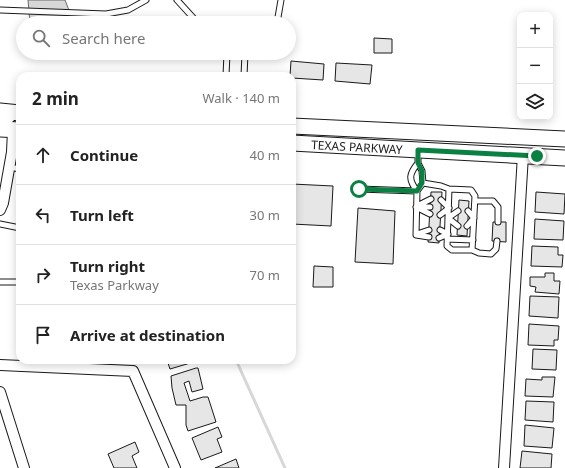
<!DOCTYPE html>
<html lang="en">
<head>
<meta charset="utf-8">
<style>
	:root { --surface:#fff; --page:#f2f2f2; --text:#222; --muted:#767676; --line:#e0e0e0 }
	body { margin:0; font-family:"Noto Sans",sans-serif; background:var(--page); color:var(--text) }
	.controls { position:absolute; right:12px; top:12px; display:grid; overflow:hidden; border-radius:8px; box-shadow:0 2px 10px #0003 }
	.controls button { width:36px; height:36px; display:grid; place-items:center; padding:0; border:0; border-bottom:1px solid var(--line); background:var(--surface); color:var(--text); font:20px sans-serif }
	.stop { position:absolute; width:12px; height:12px; margin:-9px; border:3px solid #0b8043; border-radius:50%; background:#fff }
	.stop.end { background:#0b8043; border-color:#fff; box-shadow:0 1px 4px #0008 }
	.list { margin:0; padding:0; list-style:none }
	h2 { display:flex; justify-content:space-between; align-items:center; height:52px; margin:0; padding:0 16px; font-size:17px }
	h2 small { font-size:13px; font-weight:400; color:var(--muted) }
	.list li { display:grid; grid-template-columns:26px 1fr auto; gap:12px; align-items:center; box-sizing:border-box; height:60px; padding:0 16px; border-top:1px solid var(--line) }
	.list b { display:block; font-size:15px; white-space:nowrap }
	.list p { margin:0; font-size:13px; white-space:nowrap; color:var(--muted) }
	.list em { font-size:13px; font-style:normal; color:var(--muted) }
	.icon { flex:none; width:22px; height:22px; fill:none; stroke:currentColor; stroke-width:2; stroke-linecap:round; stroke-linejoin:round }
	.map { position:relative; flex:none; width:565px; height:468px; overflow:hidden }
	.search { position:absolute; background:var(--surface); box-shadow:0 2px 10px #0003; left:16px; top:16px; width:280px; height:44px; display:flex; align-items:center; gap:10px; box-sizing:border-box; padding:0 14px; border-radius:22px; color:var(--muted); font-size:15px }
	.panel { position:absolute; background:var(--surface); box-shadow:0 2px 10px #0003; left:16px; top:72px; width:280px; height:292px; border-radius:12px }
	.map>svg:first-child { display:block }
	.water { fill:#d7d7d7; stroke:#6a6a6a }
	.lines { fill:none; stroke-linecap:round; stroke-linejoin:round }
	.stream { stroke:#d7d7d7; stroke-width:3 }
	.building { fill:#e6e6e6; stroke:#1a1a1a }
	.lane-casing { stroke:#1a1a1a; stroke-width:7 }
	.street-casing { stroke:#1a1a1a; stroke-width:12 }
	.primary-casing { stroke:#1a1a1a; stroke-width:17 }
	.lane { stroke:#fff; stroke-width:5 }
	.street { stroke:#fff; stroke-width:10 }
	.primary { stroke:#fff; stroke-width:15 }
	.route { stroke:#0b8043; stroke-width:5 }
	.labels { text-anchor:middle; dominant-baseline:central; stroke-width:3; stroke-linejoin:round; paint-order:stroke }
	.street-label { font-size:12px; fill:#1a1a1a; stroke:#fff }
</style>
</head>
<body>
<div class="map">
<svg width="565" height="468" viewBox="0 0 565 468">
	<rect width="100%" height="100%" fill="#fff"/>
	<path class="water" d="M 28,0 L 65,0 L 74,23 L 30,23 Z"/>
	<g class="lines">
		<path class="stream" d="M 236,360 L 285,468"/>
	</g>
	<path class="building" d="M 374,38 L 392,39 L 392,53 L 374,53 Z
		M 291,61 L 324,64 L 323,80 L 292,78 L 292,76 L 290,76 Z
		M 336,63 L 372,65 L 370,84 L 335,81 Z
		M 292,184 L 333,186 L 331,226 L 292,224 Z
		M 431,192 L 442,192 L 439,243 L 428,242 Z
		M 536,192 L 565,194 L 564,214 L 535,212 Z
		M 459,200 L 469,201 L 467,236 L 457,235 Z
		M 358,208 L 395,211 L 393,264 L 355,262 Z
		M 535,219 L 564,221 L 563,240 L 534,239 Z
		M 493,222 L 506,222 L 506,242 L 492,241 Z
		M 532,246 L 558,247 L 558,255 L 563,255 L 562,267 L 531,266 Z
		M 314,266 L 333,267 L 333,287 L 313,287 Z
		M 545,273 L 554,273 L 554,281 L 560,281 L 559,294 L 535,292 L 536,287 L 530,286 L 530,277 L 545,277 Z
		M 530,296 L 559,297 L 558,318 L 529,316 Z
		M 529,324 L 559,326 L 558,340 L 554,340 L 554,346 L 528,345 Z
		M 533,349 L 557,350 L 556,370 L 532,369 Z
		M 167,360 L 197,360 L 197,361 L 170,369 Z
		M 196,368 L 198,368 L 203,389 L 192,392 L 189,381 L 184,383 L 190,401 L 203,397 L 208,397 L 216,422 L 188,431 L 186,425 L 186,405 L 176,405 L 172,388 L 171,376 Z
		M 542,377 L 555,377 L 553,397 L 525,396 L 526,379 L 542,380 Z
		M 526,401 L 554,402 L 553,422 L 525,420 Z
		M 525,425 L 554,428 L 552,448 L 524,446 Z
		M 218,427 L 222,437 L 217,439 L 222,452 L 201,460 L 192,438 Z
		M 135,442 L 139,452 L 132,456 L 137,468 L 114,468 L 108,454 Z
		M 522,451 L 552,454 L 551,468 L 520,468 Z
		M 236,459 L 239,468 L 215,468 Z"/>
	<g class="lines">
		<defs>
			<path id="lane" d="M 177,0 L 198,23
				M 0,10 L 106,14 L 128,10 L 146,0
				M 277,23 L 281,0
				M 226,76 L 227,53
				M 244,76 L 245,53
				M 418,152 L 418,163 L 422,171 L 423,183 L 417,191 C 408,179 409,174 418,163
				M 9,167 L 20,169
				M 423,183 L 441,186 L 449,189 L 471,190 L 475,196 L 472,250 L 452,250 L 447,246 L 449,189
				M 359,189 L 417,191 L 416,235 L 429,237
				M 475,201 L 493,201 L 498,207 L 498,222
				M 417,206 L 431,199
				M 430,214 L 416,207 L 430,207
				M 440,215 L 449,208 L 441,200
				M 0,224 L 20,228
				M 458,226 L 448,218 L 458,211
				M 467,226 L 474,218 L 468,211
				M 417,234 L 429,230
				M 439,238 L 448,234 L 440,230
				M 447,239 L 473,240
				M 472,250 L 479,253 L 491,254 L 496,249 L 497,241
				M 0,282 L 20,282"/>
			<path id="street" d="M 0,121 L 7,120 L 15,112
				M 0,210 L 3,203 L 12,152 L 13,130
				M 0,365 L 133,371 L 175,468
				M 0,392 L 24,468
				M 504,468 L 523,155"/>
			<g id="primary">
				<path d="M 0,111 L 20,113"/>
				<path d="M 292,126 L 565,139"/>
				<path d="M 0,129 L 20,130"/>
				<path id="s1" d="M 292,143 L 565,158"/>
			</g>
		</defs>
		<use href="#lane" class="lane-casing"/>
		<use href="#street" class="street-casing"/>
		<use href="#primary" class="primary-casing"/>
		<use href="#lane" class="lane"/>
		<use href="#street" class="street"/>
		<use href="#primary" class="primary"/>
	</g>
	<g class="lines">
		<path class="route" d="M 359,189 L 417,191 L 422,183 L 422,171 L 418,163 L 418,150 L 537,156"/>
	</g>
	<g class="labels">
		<g class="street-label">
			<text stroke="none"><textPath href="#s1" startOffset="65">TEXAS PARKWAY</textPath></text>
		</g>
	</g>
</svg>
<div class="controls">
<button>+</button>
<button>−</button>
<button><svg class="icon" aria-label="layers" viewBox="0 0 24 24"><path d="M12 4l9 5-9 5-9-5zM3 14l9 5 9-5"/></svg></button>
</div>
<div class="stop" style="left:359px;top:189px"></div>
<div class="stop end" style="left:537px;top:156px"></div>
<div class="search"><svg class="icon" aria-label="search" viewBox="0 0 24 24"><circle cx="10" cy="10" r="6"/><path d="M15 15l6 6"/></svg>Search here</div>
<section class="panel">
<h2>2 min<small>Walk · 140 m</small></h2>
<ul class="list">
<li><svg class="icon" aria-label="ahead" viewBox="0 0 24 24"><path d="M12 20V5M6 11l6-6 6 6"/></svg><div><b>Continue</b></div><em>40 m</em></li>
<li><svg class="icon" aria-label="left" viewBox="0 0 24 24"><path d="M17 20v-9H6M10 6l-5 5 5 5"/></svg><div><b>Turn left</b></div><em>30 m</em></li>
<li><svg class="icon" aria-label="right" viewBox="0 0 24 24"><path d="M7 20v-9h11M14 6l5 5-5 5"/></svg><div><b>Turn right</b><p>Texas Parkway</p></div><em>70 m</em></li>
<li><svg class="icon" aria-label="arrive" viewBox="0 0 24 24"><path d="M6 21V4h12l-3 4 3 4H6"/></svg><div><b>Arrive at destination</b></div></li>
</ul>
</section>
</div>
</body>
</html>
